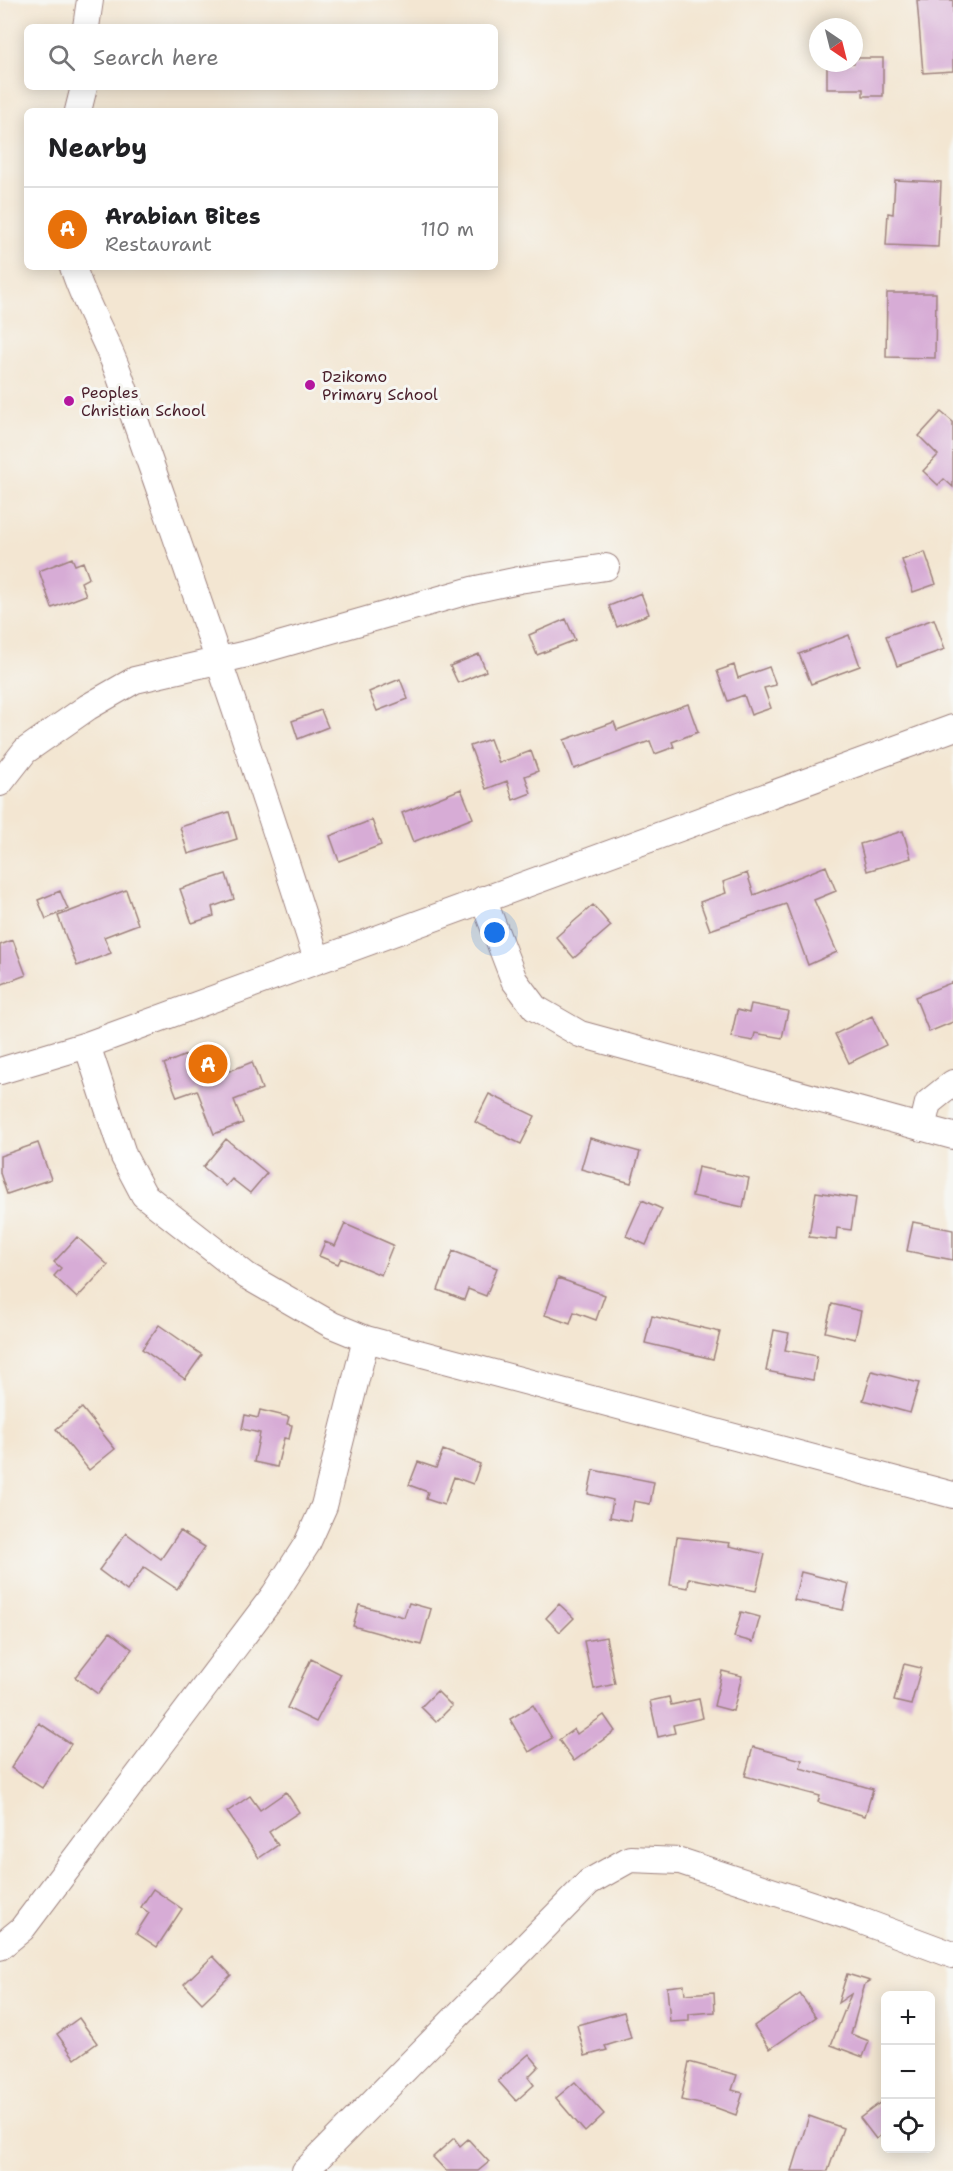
<!DOCTYPE html>
<html lang="en">
<head>
<meta charset="utf-8">
<style>
	:root { --surface:#fff; --page:#f6f6f6; --text:#202124; --muted:#757577; --line:#e0e0e0; --accent:#b5179e }
	body { margin:0; font-family:"Shantell Sans",sans-serif; background:var(--page); color:var(--text) }
	.controls { position:absolute; right:18px; bottom:18px; display:grid; overflow:hidden; border-radius:9px; box-shadow:0 3px 15px #0003 }
	.controls button { width:54px; height:54px; display:grid; place-items:center; padding:0; border:0; border-bottom:2px solid var(--line); background:var(--surface); color:var(--text); font:30px sans-serif }
	.compass { position:absolute; left:809px; top:18px; width:54px; height:54px; border-radius:50%; background:var(--surface); box-shadow:0 3px 15px #0003; rotate:145deg }
	.you { position:absolute; left:495px; top:933px; width:21px; height:21px; margin:-15px; border:4px solid #fff; border-radius:50%; background:#1a73e8; box-shadow:0 0 0 9px #1a73e833 }
	.badge { display:grid; place-items:center; width:39px; height:39px; border-radius:50%; background:var(--accent); color:#fff; font-size:20px; font-weight:700 }
	.pin { position:absolute; translate:-50% -50%; border:3px solid #fff; box-shadow:0 2px 6px #0006 }
	.list { margin:0; padding:0; list-style:none }
	h2 { display:flex; justify-content:space-between; align-items:center; height:78px; margin:0; padding:0 24px; font-size:26px }
	h2 small { font-size:20px; font-weight:400; color:var(--muted) }
	.list li { display:grid; grid-template-columns:39px 1fr auto; gap:18px; align-items:center; box-sizing:border-box; height:84px; padding:0 24px; border-top:2px solid var(--line) }
	.list b { display:block; font-size:22px; white-space:nowrap }
	.list p { margin:0; font-size:20px; white-space:nowrap; color:var(--muted) }
	.list em { font-size:20px; font-style:normal; color:var(--muted) }
	.icon { flex:none; width:33px; height:33px; fill:none; stroke:currentColor; stroke-width:2; stroke-linecap:round; stroke-linejoin:round }
	.map { position:relative; flex:none; width:953px; height:2171px; overflow:hidden }
	.search { position:absolute; background:var(--surface); box-shadow:0 3px 15px #0003; left:24px; top:24px; width:474px; height:66px; display:flex; align-items:center; gap:15px; box-sizing:border-box; padding:0 21px; border-radius:9px; color:var(--muted); font-size:22px }
	.panel { position:absolute; background:var(--surface); box-shadow:0 3px 15px #0003; left:24px; top:108px; width:474px; height:162px; border-radius:9px }
	.map>svg:first-child { display:block }
	.building { fill:#d7acd6 }
	.lines { fill:none; stroke-linecap:round; stroke-linejoin:round }
	.minor-casing { stroke:#9e827e; stroke-width:28 }
	.minor { stroke:#fff; stroke-width:26 }
	.poi-dot { fill:#b5179e; stroke:#f6f6f2; stroke-width:2 }
	.labels { text-anchor:middle; dominant-baseline:central; stroke-width:6; stroke-linejoin:round; paint-order:stroke }
	.poi-label { font-size:16px; fill:#4a1f2b; stroke:#f6f6f2; text-anchor:start }
</style>
</head>
<body>
<div class="map">
<svg width="953" height="2171" viewBox="0 0 953 2171">
	<rect width="100%" height="100%" fill="#f6f6f2"/>
	<filter id="ink" filterUnits="userSpaceOnUse"><feTurbulence type="fractalNoise" baseFrequency=".0167" numOctaves="2"/><feDisplacementMap in="SourceGraphic" scale="12" xChannelSelector="R" yChannelSelector="G"/><feConvolveMatrix kernelMatrix="1 2 1 2 8 2 1 2 1" color-interpolation-filters="sRGB"/></filter>
	<filter id="wash" filterUnits="userSpaceOnUse"><feTurbulence type="fractalNoise" baseFrequency=".008" numOctaves="4" result="noise"/><feDisplacementMap in="SourceGraphic" scale="24" xChannelSelector="R" yChannelSelector="G"/><feGaussianBlur stdDeviation="1.35" result="paint"/><feColorMatrix in="noise" values="0 0 0 0 0 0 0 0 0 0 0 0 0 0 0 0 0 1.4 0 .05"/><feComposite in="paint" operator="in"/></filter>
	<g filter="url(#wash)">
		<rect width="100%" height="100%" fill="#f3e6d2"/>
		<g id="blocks">
			<path class="building" d="M 917,0 L 953,0 L 953,71 L 923,73 Z
				M 854,58 L 883,58 L 883,96 L 863,96 L 863,89 L 827,89 L 827,63 L 854,63 Z
				M 895,180 L 941,182 L 938,247 L 886,245 L 888,213 L 893,214 Z
				M 887,293 L 936,293 L 935,358 L 886,357 Z
				M 941,412 L 953,422 L 953,487 L 944,479 L 938,485 L 923,471 L 938,455 L 919,436 Z
				M 925,552 L 936,584 L 913,592 L 902,560 Z
				M 72,558 L 75,565 L 83,562 L 89,578 L 81,582 L 86,595 L 52,608 L 39,571 Z
				M 641,593 L 649,614 L 617,627 L 609,606 Z
				M 566,619 L 575,640 L 537,655 L 529,635 Z
				M 934,619 L 945,649 L 897,666 L 886,636 Z
				M 849,635 L 860,666 L 811,684 L 799,654 Z
				M 479,654 L 486,671 L 458,683 L 450,666 Z
				M 734,665 L 738,678 L 769,667 L 776,685 L 764,688 L 771,708 L 751,715 L 744,695 L 728,701 L 717,671 Z
				M 400,679 L 408,699 L 377,711 L 369,692 Z
				M 688,704 L 698,732 L 672,742 L 674,747 L 655,754 L 650,741 L 574,769 L 564,740 L 614,722 L 617,730 Z
				M 321,710 L 328,727 L 298,739 L 292,721 Z
				M 490,739 L 499,763 L 531,751 L 538,771 L 525,776 L 531,793 L 513,800 L 507,781 L 486,789 L 470,746 Z
				M 461,789 L 473,818 L 413,842 L 402,813 Z
				M 229,812 L 237,839 L 188,854 L 180,827 Z
				M 372,820 L 381,845 L 339,861 L 330,836 Z
				M 903,831 L 911,858 L 867,871 L 860,844 Z
				M 826,866 L 836,891 L 814,900 L 837,952 L 808,965 L 786,904 L 710,930 L 700,902 L 726,893 L 723,882 L 747,873 L 754,895 Z
				M 226,874 L 234,899 L 212,907 L 214,916 L 192,923 L 180,889 Z
				M 126,890 L 138,924 L 104,937 L 111,953 L 77,966 L 58,916 Z
				M 60,891 L 68,909 L 46,919 L 38,900 Z
				M 593,905 L 611,926 L 574,958 L 556,937 Z
				M 13,940 L 26,975 L 0,985 L 0,945 Z
				M 953,982 L 953,1022 L 929,1032 L 915,997 Z
				M 751,1004 L 788,1011 L 782,1038 L 755,1033 L 753,1041 L 731,1037 L 737,1010 L 749,1013 Z
				M 872,1016 L 886,1045 L 849,1063 L 835,1034 Z
				M 214,1053 L 222,1074 L 252,1062 L 262,1089 L 234,1100 L 243,1123 L 214,1134 L 197,1090 L 177,1097 L 164,1064 L 186,1055 L 189,1062 Z
				M 489,1094 L 535,1116 L 521,1144 L 475,1122 Z
				M 590,1138 L 640,1152 L 631,1183 L 581,1169 Z
				M 226,1139 L 267,1173 L 250,1193 L 232,1179 L 226,1186 L 203,1167 Z
				M 38,1143 L 51,1179 L 7,1194 L 0,1173 L 0,1156 Z
				M 698,1167 L 749,1178 L 743,1207 L 692,1196 Z
				M 816,1192 L 856,1198 L 851,1230 L 837,1228 L 836,1240 L 809,1237 Z
				M 642,1200 L 662,1209 L 646,1245 L 626,1236 Z
				M 913,1222 L 953,1230 L 953,1260 L 907,1251 Z
				M 345,1224 L 393,1245 L 381,1275 L 341,1258 L 338,1264 L 319,1256 L 325,1242 L 335,1246 Z
				M 77,1237 L 108,1265 L 77,1298 L 54,1276 L 61,1268 L 54,1262 Z
				M 453,1251 L 497,1268 L 486,1296 L 468,1289 L 464,1300 L 438,1290 Z
				M 558,1278 L 605,1295 L 596,1320 L 574,1312 L 570,1324 L 545,1315 Z
				M 832,1304 L 861,1311 L 855,1339 L 825,1332 Z
				M 652,1316 L 720,1332 L 713,1359 L 645,1343 Z
				M 159,1325 L 202,1355 L 185,1379 L 142,1349 Z
				M 774,1330 L 789,1333 L 785,1350 L 817,1356 L 813,1380 L 766,1371 Z
				M 872,1371 L 919,1383 L 910,1413 L 863,1400 Z
				M 82,1408 L 115,1449 L 89,1470 L 56,1429 Z
				M 260,1410 L 289,1417 L 287,1424 L 292,1425 L 289,1439 L 284,1438 L 277,1467 L 254,1462 L 260,1433 L 242,1429 L 245,1415 L 258,1418 Z
				M 443,1450 L 480,1464 L 473,1484 L 454,1477 L 444,1505 L 426,1499 L 428,1492 L 409,1485 L 418,1462 L 436,1468 Z
				M 593,1470 L 654,1482 L 650,1504 L 634,1501 L 630,1521 L 610,1517 L 613,1500 L 588,1494 Z
				M 180,1531 L 205,1547 L 177,1589 L 144,1567 L 127,1591 L 99,1570 L 126,1533 L 161,1559 Z
				M 677,1537 L 730,1543 L 729,1546 L 765,1554 L 756,1591 L 689,1578 L 688,1588 L 670,1585 Z
				M 801,1572 L 849,1584 L 843,1610 L 794,1600 Z
				M 409,1603 L 431,1609 L 421,1645 L 353,1626 L 359,1605 L 404,1617 Z
				M 559,1604 L 574,1618 L 560,1632 L 546,1618 Z
				M 741,1612 L 760,1617 L 753,1642 L 734,1637 Z
				M 110,1632 L 132,1649 L 98,1694 L 75,1677 Z
				M 606,1637 L 615,1684 L 594,1689 L 584,1641 Z
				M 311,1659 L 341,1674 L 316,1722 L 287,1708 Z
				M 904,1664 L 921,1668 L 911,1705 L 894,1701 Z
				M 722,1671 L 742,1676 L 733,1711 L 714,1706 Z
				M 437,1691 L 452,1706 L 436,1722 L 421,1707 Z
				M 669,1697 L 671,1705 L 699,1699 L 703,1718 L 673,1725 L 675,1733 L 658,1737 L 650,1701 Z
				M 533,1705 L 552,1738 L 529,1752 L 510,1719 Z
				M 604,1715 L 615,1731 L 574,1761 L 559,1740 L 574,1729 L 577,1734 Z
				M 39,1723 L 71,1744 L 42,1788 L 11,1768 Z
				M 753,1747 L 802,1760 L 800,1768 L 873,1789 L 865,1816 L 818,1802 L 820,1796 L 745,1776 Z
				M 286,1792 L 299,1812 L 269,1832 L 278,1845 L 259,1858 L 227,1812 L 250,1796 L 260,1810 Z
				M 153,1889 L 182,1909 L 157,1947 L 136,1933 L 149,1913 L 141,1907 Z
				M 213,1956 L 231,1975 L 202,2003 L 184,1984 Z
				M 847,1974 L 870,1981 L 865,1984 L 851,2034 L 869,2041 L 863,2057 L 831,2045 L 851,1994 L 838,2003 Z
				M 684,1985 L 685,1994 L 714,1992 L 715,2012 L 689,2014 L 689,2021 L 670,2022 L 667,1987 Z
				M 800,1994 L 816,2017 L 770,2049 L 754,2026 Z
				M 624,2012 L 631,2038 L 605,2046 L 607,2050 L 585,2056 L 577,2025 Z
				M 79,2018 L 97,2043 L 75,2059 L 57,2034 Z
				M 529,2054 L 539,2066 L 528,2077 L 534,2085 L 516,2101 L 498,2081 Z
				M 689,2062 L 737,2075 L 732,2090 L 743,2093 L 736,2115 L 714,2107 L 681,2100 Z
				M 575,2082 L 604,2114 L 585,2132 L 556,2098 Z
				M 885,2099 L 885,2132 L 876,2139 L 860,2118 Z
				M 809,2116 L 843,2128 L 828,2171 L 792,2171 Z
				M 454,2138 L 460,2146 L 468,2139 L 489,2162 L 478,2171 L 446,2171 L 433,2157 Z"/>
		</g>
	</g>
	<g filter="url(#ink)">
		<use href="#blocks" fill-opacity="0" stroke="#9e827e" stroke-width="1.5"/>
		<g class="lines">
			<defs>
				<path id="minor" d="M 86,27 L 90,0
					M 78,111 L 84,87
					M 73,267 C 85,306 108,341 121,380 C 189,572 256,765 317,960
					M 0,783 L 25,751 L 88,707 L 135,680 L 251,653 L 472,590 L 519,580 L 606,567
					M 483,899 L 514,980 L 535,1008 L 580,1034 L 953,1136
					M 87,1045 L 124,1157 L 144,1195 L 247,1276 L 332,1325 L 366,1339 L 953,1495
					M 0,1071 L 87,1045 L 953,728
					M 922,1128 L 928,1103 L 953,1083
					M 0,1947 L 22,1929 L 274,1595 L 307,1544 L 324,1506 L 366,1339
					M 305,2171 L 589,1882 L 630,1859 L 680,1861 L 859,1920 L 953,1955"/>
			</defs>
			<use href="#minor" class="minor-casing"/>
			<use href="#minor" class="minor"/>
		</g>
	</g>
	<g class="poi-dot">
		<circle cx="310" cy="385" r="6"/>
		<circle cx="69" cy="401" r="6"/>
	</g>
	<g class="labels">
		<g class="poi-label">
			<text x="322" y="376">Dzikomo<tspan x="322" dy="18">Primary School</tspan></text>
			<text x="81" y="392">Peoples<tspan x="81" dy="18">Christian School</tspan></text>
		</g>
	</g>
</svg>
<div class="controls">
<button>+</button>
<button>−</button>
<button><svg class="icon" aria-label="locate" viewBox="0 0 24 24"><circle cx="12" cy="12" r="6"/><path d="M12 2v4M12 18v4M2 12h4M18 12h4"/></svg></button>
</div>
<svg class="compass" viewBox="-18 -18 36 36"><path d="M0-13l5 13h-10z" fill="#e53935"/><path d="M0 13l5-13h-10z" fill="#757577"/></svg>
<div class="you"></div>
<div class="pin badge" style="left:208px;top:1064px;background:#e8710a">A</div>
<div class="search"><svg class="icon" aria-label="search" viewBox="0 0 24 24"><circle cx="10" cy="10" r="6"/><path d="M15 15l6 6"/></svg>Search here</div>
<section class="panel">
<h2>Nearby<small></small></h2>
<ul class="list">
<li><span class="badge" style="background:#e8710a">A</span><div><b>Arabian Bites</b><p>Restaurant</p></div><em>110 m</em></li>
</ul>
</section>
</div>
</body>
</html>
